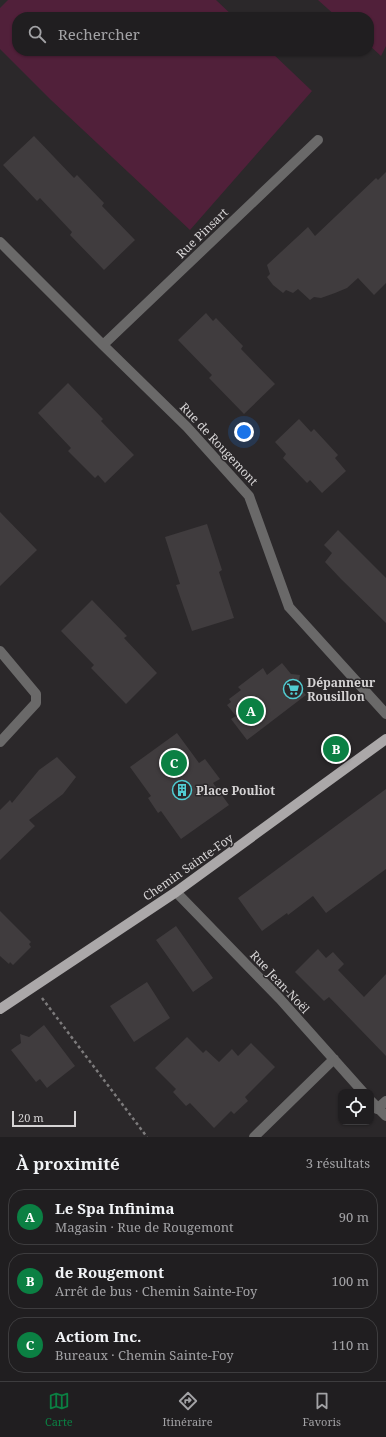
<!DOCTYPE html>
<html lang="fr">
<head>
<meta charset="utf-8">
<style>
	:root { --surface:#201e20; --page:#2d2b2d; --text:#f1f3f6; --muted:#a2a2a5; --line:#3d3c3e; --accent:#0b8043 }
	body { margin:0; font-family:"Noto Serif",serif; background:var(--page); color:var(--text) }
	.controls { position:absolute; right:12px; bottom:12px; display:grid; overflow:hidden; border-radius:8px; box-shadow:0 1px 3px #0004 }
	.controls button { width:36px; height:36px; display:grid; place-items:center; padding:0; border:0; border-bottom:1px solid var(--line); background:var(--surface); color:var(--text); font:20px sans-serif }
	.scale { position:absolute; left:12px; bottom:10px; width:64px; box-sizing:border-box; padding-left:4px; border:2px solid #d5d3d4; border-top:0; font-size:11px; line-height:14px; white-space:nowrap; color:#d5d3d4; -webkit-text-stroke:3px #2b282a; paint-order:stroke }
	.you { position:absolute; left:244px; top:432px; width:14px; height:14px; margin:-10px; border:3px solid #fff; border-radius:50%; background:#1a73e8; box-shadow:0 0 0 6px #1a73e833 }
	.badge { display:grid; place-items:center; width:26px; height:26px; border-radius:50%; background:var(--accent); color:#fff; font-size:13px; font-weight:700 }
	.pin { position:absolute; translate:-50% -50%; border:2px solid #fff; box-shadow:0 1px 4px #0006 }
	.list { margin:0; padding:0; list-style:none }
	h2 { display:flex; justify-content:space-between; align-items:center; height:52px; margin:0; padding:0 16px; font-size:17px }
	h2 small { font-size:13px; font-weight:400; color:var(--muted) }
	.list li { display:grid; grid-template-columns:26px 1fr auto; gap:12px; align-items:center; box-sizing:border-box; height:56px; margin:0 8px 8px; padding:0 8px; border:1px solid var(--line); border-radius:16px }
	.list b { display:block; font-size:15px; white-space:nowrap }
	.list p { margin:0; font-size:13px; white-space:nowrap; color:var(--muted) }
	.list em { font-size:13px; font-style:normal; color:var(--muted) }
	.icon { flex:none; width:22px; height:22px; fill:none; stroke:currentColor; stroke-width:2; stroke-linecap:round; stroke-linejoin:round }
	.map { position:relative; flex:none; width:386px; height:1137px; overflow:hidden }
	.search { position:absolute; background:var(--surface); box-shadow:0 1px 3px #0004; left:12px; right:12px; top:12px; height:44px; display:flex; align-items:center; gap:10px; box-sizing:border-box; padding:0 14px; border-radius:16px; color:var(--muted); font-size:15px }
	.sheet { height:244px; background:var(--surface) }
	nav { display:flex; justify-content:space-around; align-items:center; box-sizing:border-box; height:56px; border-top:1px solid var(--line); background:var(--surface); font-size:11px; color:var(--muted) }
	nav a { display:grid; justify-items:center; gap:2px }
	nav .on { color:var(--accent) }
	.map>svg:first-child { display:block }
	.green { fill:#51203a }
	.building { fill:#403c3e }
	.lines { fill:none; stroke-linecap:round; stroke-linejoin:round }
	.path { stroke:#7d7b7c; stroke-width:2.5; stroke-dasharray:3 3; stroke-linecap:butt }
	.minor { stroke:#6a6969; stroke-width:10 }
	.major { stroke:#aba8a9; stroke-width:10 }
	.labels { text-anchor:middle; dominant-baseline:central; stroke-width:3; stroke-linejoin:round; paint-order:stroke }
	.street-label { font-size:12px; fill:#d5d3d4; stroke:#2b282a }
	.poi-label { font-size:12px; font-weight:bold; fill:#d5d3d4; stroke:#2b282a; text-anchor:start }
</style>
</head>
<body>
<div class="map">
<svg width="386" height="1137" viewBox="0 0 386 1137">
	<rect width="100%" height="100%" fill="#2b282a"/>
	<path class="green" d="M 8,0 L 216,0 L 234,17 L 17,17 L 17,51 L 270,51 L 312,91 L 190,230 L 51,100 L 0,49 L 0,8 Z
		M 318,0 L 386,0 L 386,46 L 381,56 L 369,45 L 369,17 L 337,17 Z"/>
	<path class="building" d="M 34,136 L 74,178 L 77,175 L 104,203 L 102,206 L 135,240 L 104,270 L 70,235 L 72,232 L 40,198 L 37,201 L 3,165 Z
		M 386,172 L 386,283 L 374,295 L 358,278 L 347,288 L 335,293 L 321,298 L 314,297 L 310,300 L 298,289 L 293,293 L 286,290 L 283,293 L 273,285 L 267,277 L 270,274 L 267,265 L 308,227 L 315,236 L 376,178 L 378,180 Z
		M 206,313 L 213,321 L 216,318 L 243,346 L 241,349 L 275,384 L 244,414 L 209,378 L 212,375 L 178,340 Z
		M 68,383 L 103,419 L 101,421 L 134,455 L 105,483 L 98,475 L 95,478 L 68,451 L 71,448 L 38,413 Z
		M 299,419 L 311,432 L 314,429 L 338,455 L 335,458 L 346,471 L 322,493 L 310,480 L 307,483 L 283,458 L 286,454 L 275,442 Z
		M 0,512 L 37,550 L 0,586 Z
		M 207,524 L 222,570 L 219,572 L 234,618 L 192,631 L 176,585 L 180,584 L 165,537 Z
		M 338,530 L 386,578 L 386,623 L 341,579 L 325,562 L 332,553 L 324,545 Z
		M 92,600 L 127,636 L 124,638 L 157,673 L 126,704 L 91,668 L 94,665 L 61,631 Z
		M 282,663 L 291,674 L 300,675 L 298,685 L 306,695 L 247,740 L 231,719 L 236,716 L 227,705 L 231,702 L 229,699 L 241,690 L 238,687 L 263,668 L 267,675 Z
		M 177,733 L 199,763 L 205,759 L 220,779 L 213,783 L 229,805 L 181,839 L 161,811 L 158,813 L 148,798 L 151,796 L 130,767 Z
		M 57,757 L 76,777 L 63,794 L 29,820 L 35,826 L 0,860 L 0,810 L 10,800 L 12,803 L 39,770 Z
		M 386,789 L 386,869 L 326,913 L 313,896 L 288,915 L 287,913 L 262,931 L 238,898 Z
		M 0,911 L 31,942 L 29,944 L 31,947 L 13,965 L 10,962 L 9,964 L 0,956 Z
		M 176,926 L 213,978 L 193,992 L 156,940 Z
		M 318,949 L 326,958 L 333,952 L 344,964 L 338,970 L 364,997 L 386,974 L 386,1056 L 329,997 L 324,1001 L 295,972 Z
		M 147,982 L 170,1018 L 134,1042 L 110,1006 Z
		M 44,1025 L 75,1066 L 47,1088 L 40,1079 L 36,1082 L 11,1050 L 21,1043 L 20,1034 L 29,1037 Z
		M 187,1037 L 203,1053 L 206,1050 L 219,1062 L 232,1049 L 238,1056 L 251,1043 L 275,1067 L 245,1097 L 248,1101 L 234,1114 L 231,1111 L 214,1128 L 190,1103 L 186,1106 L 173,1092 L 176,1089 L 155,1068 Z"/>
	<g class="lines">
		<path class="path" d="M 42,998 L 147,1137"/>
		<path class="minor" d="M 0,242 L 103,345 L 187,427 L 249,496 L 289,607 L 386,714
			M 103,345 L 318,140
			M 0,651 L 36,694 L 36,703 L 0,742
			M 176,892 L 280,999 L 363,1092
			M 371,1101 L 386,1116
			M 377,1109 L 386,1101
			M 254,1137 L 334,1059"/>
		<path class="major" d="M 0,1009 L 176,892 L 386,739"/>
	</g>
	<defs>
		<symbol id="supermarket-ring" viewBox="-11 -11 22 22"><circle r="9.5" fill="#2b282a" stroke="#51ccd2" stroke-width="1.5"/><path d="M-6-5.5h2.5l.6 2H6L4.5 2H-2.5L-4.4-4H-6ZM-1.5 3.2a1.3 1.3 0 1 0 .1 0ZM3 3.2a1.3 1.3 0 1 0 .1 0Z" fill="#51ccd2"/></symbol>
		<symbol id="building-ring" viewBox="-11 -11 22 22"><circle r="9.5" fill="#2b282a" stroke="#51ccd2" stroke-width="1.5"/><path d="M-4-6H4V6H1V3H-1V6H-4ZM-2.5-4.3h1.7v1.8h-1.7ZM.8-4.3h1.7v1.8H.8ZM-2.5-1h1.7V.8h-1.7ZM.8-1h1.7V.8H.8Z" fill="#51ccd2"/></symbol>
	</defs>
	<g fill-rule="evenodd">
		<use href="#supermarket-ring" x="282" y="678" width="22" height="22"/>
		<use href="#building-ring" x="171" y="779" width="22" height="22"/>
	</g>
	<g class="labels">
		<g class="street-label">
			<text transform="translate(202 233) rotate(-44)">Rue Pinsart</text>
			<text transform="translate(219 444) rotate(47)">Rue de Rougemont</text>
			<text transform="translate(188 867) rotate(-35)">Chemin Sainte-Foy</text>
			<text transform="translate(280 982) rotate(47)">Rue Jean-Noël</text>
		</g>
		<g class="poi-label">
			<text x="307" y="682">Dépanneur<tspan x="307" dy="14">Rousillon</tspan></text>
			<text x="196" y="790">Place Pouliot</text>
		</g>
	</g>
</svg>
<div class="controls">
<button><svg class="icon" aria-label="locate" viewBox="0 0 24 24"><circle cx="12" cy="12" r="6"/><path d="M12 2v4M12 18v4M2 12h4M18 12h4"/></svg></button>
</div>
<div class="scale">20 m</div>
<div class="you"></div>
<div class="pin badge" style="left:251px;top:711px">A</div>
<div class="pin badge" style="left:336px;top:749px">B</div>
<div class="pin badge" style="left:174px;top:763px">C</div>
<div class="search"><svg class="icon" aria-label="search" viewBox="0 0 24 24"><circle cx="10" cy="10" r="6"/><path d="M15 15l6 6"/></svg>Rechercher</div>
</div>
<section class="sheet">
<h2>À proximité<small>3 résultats</small></h2>
<ul class="list">
<li><span class="badge">A</span><div><b>Le Spa Infinima</b><p>Magasin · Rue de Rougemont</p></div><em>90 m</em></li>
<li><span class="badge">B</span><div><b>de Rougemont</b><p>Arrêt de bus · Chemin Sainte-Foy</p></div><em>100 m</em></li>
<li><span class="badge">C</span><div><b>Actiom Inc.</b><p>Bureaux · Chemin Sainte-Foy</p></div><em>110 m</em></li>
</ul>
</section>
<nav>
<a class="on"><svg class="icon" aria-label="map" viewBox="0 0 24 24"><path d="M3 6l6-2 6 2 6-2v14l-6 2-6-2-6 2zM9 4v14M15 6v14"/></svg>Carte</a>
<a><svg class="icon" aria-label="directions" viewBox="0 0 24 24"><path d="M12 3l9 9-9 9-9-9zM9 14v-3h6M13 9l2 2-2 2"/></svg>Itinéraire</a>
<a><svg class="icon" aria-label="saved" viewBox="0 0 24 24"><path d="M7 4h10v16l-5-4-5 4z"/></svg>Favoris</a>
</nav>
</body>
</html>
